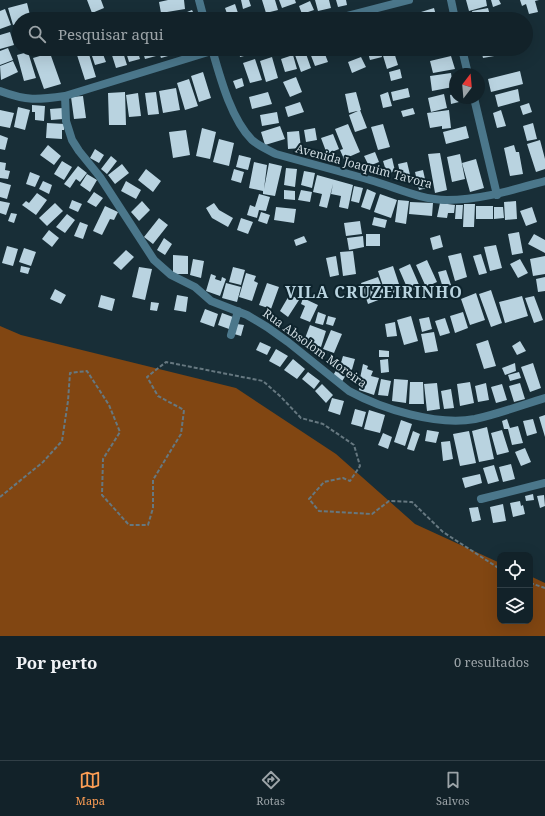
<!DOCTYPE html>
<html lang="pt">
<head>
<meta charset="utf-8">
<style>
	:root { --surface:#122229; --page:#1f2f35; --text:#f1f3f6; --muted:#9ca4a8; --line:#313f46; --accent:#fc9d54 }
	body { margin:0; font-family:"Noto Serif",serif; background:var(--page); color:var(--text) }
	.controls { position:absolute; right:12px; bottom:12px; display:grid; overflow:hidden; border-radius:8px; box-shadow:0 4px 16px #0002 }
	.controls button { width:36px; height:36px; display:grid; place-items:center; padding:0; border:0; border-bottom:1px solid var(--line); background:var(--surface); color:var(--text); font:20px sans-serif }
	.compass { position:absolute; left:449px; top:68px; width:36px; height:36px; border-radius:50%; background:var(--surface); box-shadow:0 4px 16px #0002; rotate:16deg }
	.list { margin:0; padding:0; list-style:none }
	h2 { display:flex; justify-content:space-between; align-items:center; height:52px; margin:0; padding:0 16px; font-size:17px }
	h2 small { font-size:13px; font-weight:400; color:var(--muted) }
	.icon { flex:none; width:22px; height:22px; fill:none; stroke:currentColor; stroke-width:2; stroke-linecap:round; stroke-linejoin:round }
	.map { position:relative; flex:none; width:545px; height:636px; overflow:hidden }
	.search { position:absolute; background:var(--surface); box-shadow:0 4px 16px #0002; left:12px; right:12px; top:12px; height:44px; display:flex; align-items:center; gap:10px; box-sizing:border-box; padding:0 14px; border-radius:22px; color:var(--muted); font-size:15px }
	.sheet { height:124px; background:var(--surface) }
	nav { display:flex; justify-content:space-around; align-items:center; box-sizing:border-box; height:56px; border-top:1px solid var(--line); background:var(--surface); font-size:11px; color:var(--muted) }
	nav a { display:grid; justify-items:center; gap:2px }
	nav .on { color:var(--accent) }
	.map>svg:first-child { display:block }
	.forest { fill:#814612 }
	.building { fill:#b9d3e0 }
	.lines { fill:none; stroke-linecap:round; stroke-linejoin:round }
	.path { stroke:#667880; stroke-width:2; stroke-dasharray:4 2; stroke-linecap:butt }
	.street { stroke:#4b778b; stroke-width:8 }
	.labels { text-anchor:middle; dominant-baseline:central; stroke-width:4; stroke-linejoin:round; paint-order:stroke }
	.street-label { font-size:12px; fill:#cedbe1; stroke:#0e242d }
	.district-label { font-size:16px; font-weight:bold; letter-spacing:1px; fill:#b9d4e0; stroke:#0e242d }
</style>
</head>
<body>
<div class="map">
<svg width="545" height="636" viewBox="0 0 545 636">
	<rect width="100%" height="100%" fill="#182e37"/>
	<path class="forest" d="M 0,326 L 21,335 L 236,388 L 336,454 L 415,524 L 500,563 L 500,621 L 530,621 L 530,576 L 545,583 L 545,636 L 0,636 Z"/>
	<path class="building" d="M 87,0 L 101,0 L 104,8 L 92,13 Z
		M 168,0 L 184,0 L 185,9 L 161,13 L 159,2 Z
		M 241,0 L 249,0 L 251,6 L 243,9 Z
		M 262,0 L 275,0 L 278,10 L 266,13 Z
		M 279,0 L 295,0 L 296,3 L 282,8 Z
		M 315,0 L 329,0 L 331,8 L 318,11 Z
		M 336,0 L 346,0 L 347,5 L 338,7 Z
		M 466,0 L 486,0 L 487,6 L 469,11 Z
		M 491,0 L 499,0 L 501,4 L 493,7 Z
		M 520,0 L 539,0 L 535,1 L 538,12 L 529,14 L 526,4 L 522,6 Z
		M 310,1 L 314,10 L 302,14 L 299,6 Z
		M 27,3 L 31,19 L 19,19 L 19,23 L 13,25 L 8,8 Z
		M 235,4 L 240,19 L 229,19 L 225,8 Z
		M 434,8 L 437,19 L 423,19 L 421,12 Z
		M 488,8 L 491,19 L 474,19 L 472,11 Z
		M 5,9 L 11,25 L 0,29 L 0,11 Z
		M 192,10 L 196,18 L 170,19 Z
		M 10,32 L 14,45 L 0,49 L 0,35 Z
		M 8,48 L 13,60 L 0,65 L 0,51 Z
		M 101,49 L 106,62 L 95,65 L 91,53 Z
		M 110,49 L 122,49 L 127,65 L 116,68 Z
		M 125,49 L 137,49 L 140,59 L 129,62 Z
		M 142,49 L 154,49 L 156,56 L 145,59 Z
		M 158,49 L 174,49 L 175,54 L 161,58 Z
		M 247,49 L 250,49 L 252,54 L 240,57 L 239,52 Z
		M 319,49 L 323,49 L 328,62 L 315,66 L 310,53 Z
		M 330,49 L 341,49 L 342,51 L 332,54 Z
		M 345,49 L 357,49 L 358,52 L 347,55 Z
		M 367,49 L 380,49 L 382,57 L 370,60 Z
		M 381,49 L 393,49 L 398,65 L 387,69 Z
		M 432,49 L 447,49 L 448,52 L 434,55 Z
		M 481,49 L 498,49 L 500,55 L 483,58 Z
		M 88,51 L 96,77 L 85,80 L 77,55 Z
		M 305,51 L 311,68 L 301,72 L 295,55 Z
		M 28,52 L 36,78 L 24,81 L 17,55 Z
		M 50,53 L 61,84 L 44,89 L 33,58 Z
		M 293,55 L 297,69 L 285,72 L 281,59 Z
		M 451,56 L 455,69 L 433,73 L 430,61 Z
		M 272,57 L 278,78 L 266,82 L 260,61 Z
		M 361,57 L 366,67 L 352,73 L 348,62 Z
		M 255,59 L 262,80 L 250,83 L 243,63 Z
		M 13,61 L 18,72 L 1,80 L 0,66 Z
		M 400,69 L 402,78 L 391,81 L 389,72 Z
		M 520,71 L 523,84 L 491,92 L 488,79 Z
		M 203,72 L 211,98 L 199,102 L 191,76 Z
		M 451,73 L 453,87 L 432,91 L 430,76 Z
		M 296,77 L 302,92 L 290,97 L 283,82 Z
		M 242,78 L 244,86 L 236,89 L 233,81 Z
		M 189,79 L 198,106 L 185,110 L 177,83 Z
		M 176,88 L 180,110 L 163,113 L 159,91 Z
		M 408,88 L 410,97 L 393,101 L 391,92 Z
		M 518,89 L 520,101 L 498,107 L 495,95 Z
		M 125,92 L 126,125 L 109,125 L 108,93 Z
		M 156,92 L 159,114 L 148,115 L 145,93 Z
		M 268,92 L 272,104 L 252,109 L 249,97 Z
		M 356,92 L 361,110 L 349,113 L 345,94 Z
		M 388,92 L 392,106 L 383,108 L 380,95 Z
		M 138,93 L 141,116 L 129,117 L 126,95 Z
		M 444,94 L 447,108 L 431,112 L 428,98 Z
		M 455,94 L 455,98 L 462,98 L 463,101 L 451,104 L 450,95 Z
		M 83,96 L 86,118 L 74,119 L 71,97 Z
		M 300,102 L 304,112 L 288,117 L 285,107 Z
		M 529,103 L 532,112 L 523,115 L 520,106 Z
		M 32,105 L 45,106 L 44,121 L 35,120 L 35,112 L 32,112 Z
		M 18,107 L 30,110 L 25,130 L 14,127 Z
		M 63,108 L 63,119 L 51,120 L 50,109 Z
		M 413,108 L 415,114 L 403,117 L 401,111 Z
		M 0,110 L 14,113 L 10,128 L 0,126 Z
		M 360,110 L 367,128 L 355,132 L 349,115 Z
		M 449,110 L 451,128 L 442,129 L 442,126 L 430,128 L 427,113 Z
		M 501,110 L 506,126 L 497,128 L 493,113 Z
		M 277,112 L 279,123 L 262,126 L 260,115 Z
		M 47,123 L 65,124 L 64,130 L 62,130 L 62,139 L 46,138 Z
		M 533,123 L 537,139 L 527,141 L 523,126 Z
		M 348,124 L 360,152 L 344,159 L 340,150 L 343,149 L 335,129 Z
		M 383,124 L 390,147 L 378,150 L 371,127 Z
		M 280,126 L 285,139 L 265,145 L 261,132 Z
		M 466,126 L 469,138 L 446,144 L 443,132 Z
		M 202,128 L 216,132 L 210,159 L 196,156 Z
		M 315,128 L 317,140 L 306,142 L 304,130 Z
		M 186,130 L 190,155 L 173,158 L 169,132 Z
		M 299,131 L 301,148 L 288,149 L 287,132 Z
		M 333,134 L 339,149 L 327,154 L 321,138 Z
		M 0,135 L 8,138 L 5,150 L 0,149 Z
		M 219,139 L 234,143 L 229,166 L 213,162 Z
		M 540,140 L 545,159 L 545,169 L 536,172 L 527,144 Z
		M 48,145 L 61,156 L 54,165 L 40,155 Z
		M 514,145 L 516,152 L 519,152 L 523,174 L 510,176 L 504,148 Z
		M 95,149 L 104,155 L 99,163 L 90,158 Z
		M 375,152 L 379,162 L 369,166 L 364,156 Z
		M 440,153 L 447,190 L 435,193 L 428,154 Z
		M 460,154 L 465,179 L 452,182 L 447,157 Z
		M 239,155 L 251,158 L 248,170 L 236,167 Z
		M 111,156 L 117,161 L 107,174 L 101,169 Z
		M 392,158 L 395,171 L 387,174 L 383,161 Z
		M 476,159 L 484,188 L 470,192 L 462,163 Z
		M 62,161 L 72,167 L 64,180 L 54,174 Z
		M 0,162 L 6,163 L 5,170 L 10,171 L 8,179 L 0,178 Z
		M 254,162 L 267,165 L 264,189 L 269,163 L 282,166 L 275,196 L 263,194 L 263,191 L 249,188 Z
		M 407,162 L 411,179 L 402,181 L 398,164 Z
		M 122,164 L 129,173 L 115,184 L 108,175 Z
		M 78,166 L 87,173 L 80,182 L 76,179 L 70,188 L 64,184 Z
		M 286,168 L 297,169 L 295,187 L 284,185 Z
		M 146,169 L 161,181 L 153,192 L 138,180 Z
		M 234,169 L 244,172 L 241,183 L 231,180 Z
		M 423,170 L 427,188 L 419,190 L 415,172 Z
		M 304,171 L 315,173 L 312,188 L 301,185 Z
		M 30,172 L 40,176 L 35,187 L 26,184 Z
		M 87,174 L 97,180 L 90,192 L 80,185 Z
		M 317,175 L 353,185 L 348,209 L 339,207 L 341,196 L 331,194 L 333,184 L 327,208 L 319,206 L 322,194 L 313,192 Z
		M 43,181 L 52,185 L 49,194 L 39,189 Z
		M 126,181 L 141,190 L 136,199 L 121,191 Z
		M 0,182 L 11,185 L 7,199 L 0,197 Z
		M 354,186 L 363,188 L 359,203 L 351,201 Z
		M 367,189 L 376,193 L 370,210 L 361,207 Z
		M 284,190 L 295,191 L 295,200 L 284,199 Z
		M 301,190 L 312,192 L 310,202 L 298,200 Z
		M 94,192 L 103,198 L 96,207 L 87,202 Z
		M 37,193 L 47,200 L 36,215 L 22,205 L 26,201 L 29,203 Z
		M 259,194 L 270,197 L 266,211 L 259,210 L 257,218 L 247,215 L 250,205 L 255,207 Z
		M 380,194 L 397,200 L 391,218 L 374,212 Z
		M 72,200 L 82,204 L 78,212 L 69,208 Z
		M 398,200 L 409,201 L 406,224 L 395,222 Z
		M 0,201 L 10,203 L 6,215 L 0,213 Z
		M 142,201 L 150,210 L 139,221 L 131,212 Z
		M 516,201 L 517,219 L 505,220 L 504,202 Z
		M 410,202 L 433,203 L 432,216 L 409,214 Z
		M 55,203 L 63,211 L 47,226 L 39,218 Z
		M 214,203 L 219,210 L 233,218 L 228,227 L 212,218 L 206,208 Z
		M 440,203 L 455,205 L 454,213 L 448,213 L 447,218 L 437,217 Z
		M 464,204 L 475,204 L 474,227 L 463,227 Z
		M 456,205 L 463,205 L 462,219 L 455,219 Z
		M 105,206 L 118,212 L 114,220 L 110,219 L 102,235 L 93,231 Z
		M 476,206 L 493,206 L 493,219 L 476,219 Z
		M 276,207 L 296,209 L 294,223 L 274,220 Z
		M 494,207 L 503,207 L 504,218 L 494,219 Z
		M 532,207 L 537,222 L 526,226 L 520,211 Z
		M 261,212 L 270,215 L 267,224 L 258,221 Z
		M 11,213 L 17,214 L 14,223 L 8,221 Z
		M 67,214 L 75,220 L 65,233 L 56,227 Z
		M 374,217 L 387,220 L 385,228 L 372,225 Z
		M 159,218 L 168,225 L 153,244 L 144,237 Z
		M 241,218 L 253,222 L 248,234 L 237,230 Z
		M 360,221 L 362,234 L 346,236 L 344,223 Z
		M 80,222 L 88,225 L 83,239 L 74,236 Z
		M 49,230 L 59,238 L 52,247 L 42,239 Z
		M 519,232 L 523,253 L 512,255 L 508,234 Z
		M 366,234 L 380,234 L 380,246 L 366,246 Z
		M 534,234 L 545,240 L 545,253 L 528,244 Z
		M 440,235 L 443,247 L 433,250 L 430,238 Z
		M 304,236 L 307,242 L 296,246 L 294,240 Z
		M 363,236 L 364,247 L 349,250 L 347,238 Z
		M 164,238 L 172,244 L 165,255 L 157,250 Z
		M 496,245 L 502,268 L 490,271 L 484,247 Z
		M 7,246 L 18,249 L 13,266 L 2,263 Z
		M 24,248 L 36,252 L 31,266 L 19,262 Z
		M 126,250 L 134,257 L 121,270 L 113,263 Z
		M 353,251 L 356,274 L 343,276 L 340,252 Z
		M 461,253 L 467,277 L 455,281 L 448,256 Z
		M 481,254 L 487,273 L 479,275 L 473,256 Z
		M 173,255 L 188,256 L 188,274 L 173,274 Z
		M 336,256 L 339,275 L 330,277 L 326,258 Z
		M 545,256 L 545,274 L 533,276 L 530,259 Z
		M 193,259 L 204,261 L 201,278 L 190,275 Z
		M 520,259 L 528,273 L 518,278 L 510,264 Z
		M 427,260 L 437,282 L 426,287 L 416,265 Z
		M 410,264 L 420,287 L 409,292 L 399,269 Z
		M 21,266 L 30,268 L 28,274 L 20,272 Z
		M 393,266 L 401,290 L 386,295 L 378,271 Z
		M 139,267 L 152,269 L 145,300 L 132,297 Z
		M 233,267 L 245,270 L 241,285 L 229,282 Z
		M 446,270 L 451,285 L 443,288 L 438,272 Z
		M 246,273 L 256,276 L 254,281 L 258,283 L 252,301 L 239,297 Z
		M 211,274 L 216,276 L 215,279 L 221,281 L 222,277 L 226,279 L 220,296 L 206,291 Z
		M 378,277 L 386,297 L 368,304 L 361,283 Z
		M 545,277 L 545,291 L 538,292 L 536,279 Z
		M 226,283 L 241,287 L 237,302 L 222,298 Z
		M 267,283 L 279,287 L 271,309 L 259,305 Z
		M 55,289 L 66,295 L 61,304 L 50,299 Z
		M 491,290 L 502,323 L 491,327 L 479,294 Z
		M 476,293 L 485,320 L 470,325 L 461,299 Z
		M 290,294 L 299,300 L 288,317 L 280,311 Z
		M 101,295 L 115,299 L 112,311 L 98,307 Z
		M 177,295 L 188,297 L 186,312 L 174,310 Z
		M 522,296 L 528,316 L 505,323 L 499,302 Z
		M 534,296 L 543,320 L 534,323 L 525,298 Z
		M 303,298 L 318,305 L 310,322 L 300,318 L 305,306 L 301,304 Z
		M 151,302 L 159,303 L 157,311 L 150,310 Z
		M 205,309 L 218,314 L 214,327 L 200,322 Z
		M 318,312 L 326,315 L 323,325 L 315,323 Z
		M 463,312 L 468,328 L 455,333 L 450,316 Z
		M 222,313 L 233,317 L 229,329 L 218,325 Z
		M 328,316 L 336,318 L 333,326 L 326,324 Z
		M 411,316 L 418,341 L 404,345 L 397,320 Z
		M 429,317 L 432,329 L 422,332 L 419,319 Z
		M 445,318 L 450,333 L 440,336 L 435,321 Z
		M 395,322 L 397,336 L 387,337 L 385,324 Z
		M 237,324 L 244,325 L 241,336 L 234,334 Z
		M 310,325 L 326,331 L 321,347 L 304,341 Z
		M 331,330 L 342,334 L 334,353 L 323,349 Z
		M 434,332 L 438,351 L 425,353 L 421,334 Z
		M 488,340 L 496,366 L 484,369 L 476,344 Z
		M 520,341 L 526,351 L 517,355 L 512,346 Z
		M 260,342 L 271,347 L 267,355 L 256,350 Z
		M 276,349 L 288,356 L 280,367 L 269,361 Z
		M 379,350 L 389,351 L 389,357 L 379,357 Z
		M 343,356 L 355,359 L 351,373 L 339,369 Z
		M 293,359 L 305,369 L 297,379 L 284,370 Z
		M 388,359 L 389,372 L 381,373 L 380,360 Z
		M 515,363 L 516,371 L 505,375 L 502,368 Z
		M 533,363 L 541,388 L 530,392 L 521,367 Z
		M 363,364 L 368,366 L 367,369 L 373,371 L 371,376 L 379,378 L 374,395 L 359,390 L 360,384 L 359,383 Z
		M 337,369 L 346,375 L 341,383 L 332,377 Z
		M 308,372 L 320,381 L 314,389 L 302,379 Z
		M 519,372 L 521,378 L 510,381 L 508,375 Z
		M 381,379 L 391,381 L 388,396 L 378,395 Z
		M 394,379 L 408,380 L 406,403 L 392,401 Z
		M 410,382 L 423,382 L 424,404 L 409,404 Z
		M 470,382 L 474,403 L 460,406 L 457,384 Z
		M 437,383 L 440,409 L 427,411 L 424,384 Z
		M 486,383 L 489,400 L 478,402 L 475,386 Z
		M 520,383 L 525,399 L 514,402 L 509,386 Z
		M 322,384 L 333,395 L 326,403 L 315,391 Z
		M 502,384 L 507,400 L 496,403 L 491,387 Z
		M 451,389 L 454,408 L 444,409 L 441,391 Z
		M 332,398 L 344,401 L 340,415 L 328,411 Z
		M 355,409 L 366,412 L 362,427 L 351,424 Z
		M 369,410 L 385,415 L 380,433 L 364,429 Z
		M 545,415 L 545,437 L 539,417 Z
		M 507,419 L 510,428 L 518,426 L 523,443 L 512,445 L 508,429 L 504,429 L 502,421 Z
		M 533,419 L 537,433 L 527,436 L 523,421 Z
		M 401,420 L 412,424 L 405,446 L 394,442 Z
		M 487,427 L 494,459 L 479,462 L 472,431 Z
		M 427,430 L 439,432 L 436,443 L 425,441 Z
		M 502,430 L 509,452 L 497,455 L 491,433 Z
		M 413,431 L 420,434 L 414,451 L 407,449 Z
		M 469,431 L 476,463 L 460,466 L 453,434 Z
		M 383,433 L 392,437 L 388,449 L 378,445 Z
		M 450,441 L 453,459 L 443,461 L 441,442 Z
		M 525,448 L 531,462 L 521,466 L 515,452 Z
		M 511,464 L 515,479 L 503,482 L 499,467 Z
		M 494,465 L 499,481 L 488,484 L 483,468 Z
		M 480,474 L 482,483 L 465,488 L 462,478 Z
		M 533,494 L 534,500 L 526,501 L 525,496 Z
		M 544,495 L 545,506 L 540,508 L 537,496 Z
		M 520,501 L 521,506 L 523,505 L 525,514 L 513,517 L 510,503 Z
		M 503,504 L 506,521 L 493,523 L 490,507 Z
		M 478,507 L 481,520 L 472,522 L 469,508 Z"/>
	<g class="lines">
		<path class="path" d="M 0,497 L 43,462 L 62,441 L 68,401 L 70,373 L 87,371 L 109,405 L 120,432 L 103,459 L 102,495 L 129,525 L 148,525 L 153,508 L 153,480 L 168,455 L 181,434 L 184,410 L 158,396 L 147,377 L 166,362 L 263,381 L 281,397 L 301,418 L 323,424 L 354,445 L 360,466 L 350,481 L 343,478 L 324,482 L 309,499 L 319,511 L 372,514 L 389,501 L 412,502 L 443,532 L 500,569
			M 530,583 L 545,588"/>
		<path class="street" d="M 199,0 L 204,19
			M 451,0 L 455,19
			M 335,19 L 409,0
			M 212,49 C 220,77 231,119 252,140 C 259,146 268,150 276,154 C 308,163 339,171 370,180 C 395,187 421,200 447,200 C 481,200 512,190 545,181
			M 462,49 L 468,74
			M 0,91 C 27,101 37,100 65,96 L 218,49
			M 65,96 L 66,121 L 72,140 L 79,151 L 100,177 L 154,260 L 171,275 L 195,287 L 211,301 L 247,315 L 267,327 L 288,342 L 349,391 C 382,409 437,426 475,419 C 498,414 522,405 545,398
			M 474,98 L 497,195
			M 231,335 L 238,311
			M 481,499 L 545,483"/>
	</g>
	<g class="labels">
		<g class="street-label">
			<text transform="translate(364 166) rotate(15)">Avenida Joaquim Tavora</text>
			<text transform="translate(315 348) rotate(36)">Rua Absolom Moreira</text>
		</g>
		<g class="district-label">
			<text x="374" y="292">VILA CRUZEIRINHO</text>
		</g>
	</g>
</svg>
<div class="controls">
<button><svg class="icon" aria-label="locate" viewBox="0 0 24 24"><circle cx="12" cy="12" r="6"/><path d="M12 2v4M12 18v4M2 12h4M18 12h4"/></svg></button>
<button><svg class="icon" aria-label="layers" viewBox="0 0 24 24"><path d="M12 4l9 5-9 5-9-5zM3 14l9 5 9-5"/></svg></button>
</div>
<svg class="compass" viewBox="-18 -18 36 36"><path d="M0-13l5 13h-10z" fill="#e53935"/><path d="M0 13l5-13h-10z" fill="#9ca4a8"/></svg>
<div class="search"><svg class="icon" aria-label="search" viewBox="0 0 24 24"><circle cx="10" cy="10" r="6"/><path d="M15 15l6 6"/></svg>Pesquisar aqui</div>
</div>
<section class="sheet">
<h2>Por perto<small>0 resultados</small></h2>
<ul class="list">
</ul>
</section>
<nav>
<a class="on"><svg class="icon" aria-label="map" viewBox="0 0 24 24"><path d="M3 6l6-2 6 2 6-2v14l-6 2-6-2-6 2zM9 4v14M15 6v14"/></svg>Mapa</a>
<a><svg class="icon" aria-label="directions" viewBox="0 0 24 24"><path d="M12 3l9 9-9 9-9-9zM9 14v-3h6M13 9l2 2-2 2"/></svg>Rotas</a>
<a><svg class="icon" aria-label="saved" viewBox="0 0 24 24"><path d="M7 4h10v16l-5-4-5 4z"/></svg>Salvos</a>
</nav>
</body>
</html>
